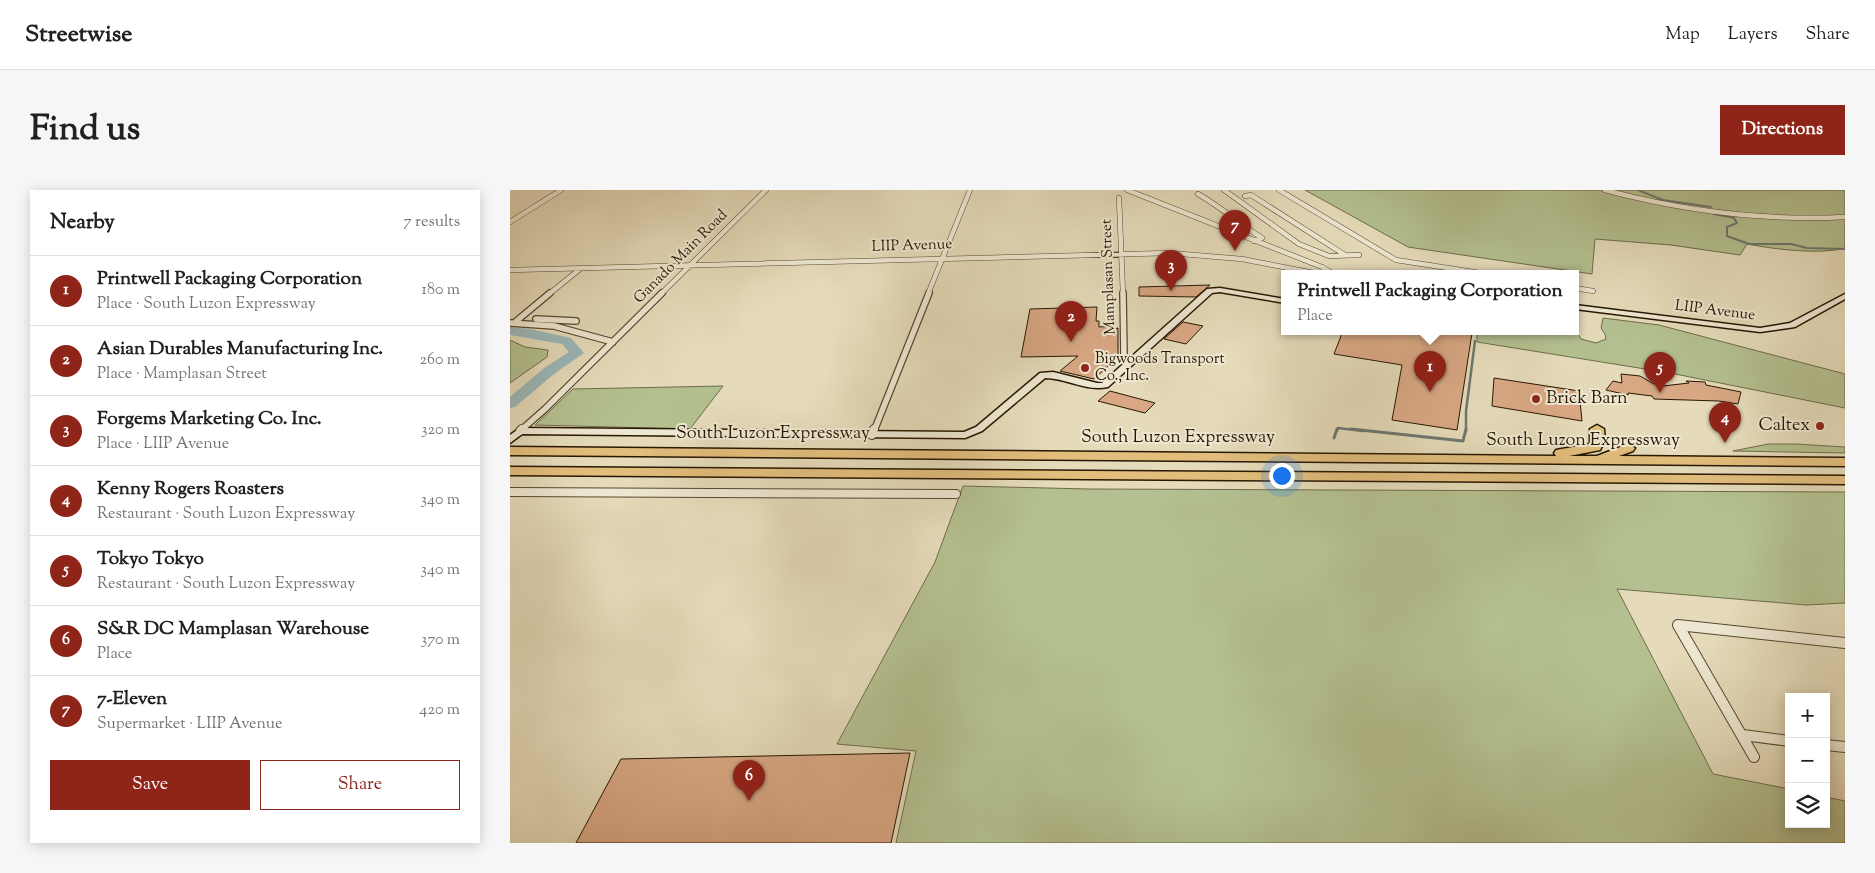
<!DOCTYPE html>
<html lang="en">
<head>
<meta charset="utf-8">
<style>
	:root { --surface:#fff; --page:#f6f6f6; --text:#202124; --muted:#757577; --line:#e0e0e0; --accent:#8f2418 }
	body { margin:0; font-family:"Sorts Mill Goudy",serif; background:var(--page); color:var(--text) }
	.controls { position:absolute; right:15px; bottom:15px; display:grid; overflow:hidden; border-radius:0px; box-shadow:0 2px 12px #0003 }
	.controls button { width:45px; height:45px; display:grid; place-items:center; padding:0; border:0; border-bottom:1px solid var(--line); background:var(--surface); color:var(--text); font:25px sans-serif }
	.you { position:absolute; left:771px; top:285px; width:18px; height:18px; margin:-12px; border:4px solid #fff; border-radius:50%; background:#1a73e8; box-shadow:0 0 0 8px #1a73e833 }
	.badge { display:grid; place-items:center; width:32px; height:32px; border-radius:50%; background:var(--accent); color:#fff; font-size:16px; font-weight:700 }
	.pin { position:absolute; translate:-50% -41px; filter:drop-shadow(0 1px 2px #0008) }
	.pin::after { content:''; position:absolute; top:26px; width:18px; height:15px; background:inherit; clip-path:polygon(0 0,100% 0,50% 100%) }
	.popup { position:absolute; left:771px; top:80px; width:298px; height:65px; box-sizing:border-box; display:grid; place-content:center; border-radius:0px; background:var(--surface); filter:drop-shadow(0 1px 4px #0005); font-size:16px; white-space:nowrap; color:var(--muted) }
	.popup b { font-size:19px; color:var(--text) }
	.popup::after { content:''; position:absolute; left:50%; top:100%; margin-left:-10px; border:10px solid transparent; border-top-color:var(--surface) }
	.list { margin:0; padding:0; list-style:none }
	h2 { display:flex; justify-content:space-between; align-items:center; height:65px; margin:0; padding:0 20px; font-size:21px }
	h2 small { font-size:16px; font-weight:400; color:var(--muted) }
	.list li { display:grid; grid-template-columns:32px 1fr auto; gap:15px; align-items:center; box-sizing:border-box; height:70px; padding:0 20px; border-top:1px solid var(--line) }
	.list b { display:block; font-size:19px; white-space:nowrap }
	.list p { margin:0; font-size:16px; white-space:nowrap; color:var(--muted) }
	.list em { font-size:16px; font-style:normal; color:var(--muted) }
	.actions { display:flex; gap:10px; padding:15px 20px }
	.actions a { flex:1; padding:11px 0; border:1px solid var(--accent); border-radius:0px; text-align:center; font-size:18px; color:var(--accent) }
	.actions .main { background:var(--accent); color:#fff }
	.icon { flex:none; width:28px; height:28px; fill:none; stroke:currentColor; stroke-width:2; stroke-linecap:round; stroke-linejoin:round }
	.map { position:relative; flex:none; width:1335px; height:653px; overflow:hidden; border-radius:0px }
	header { display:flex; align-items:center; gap:30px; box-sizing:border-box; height:70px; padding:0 25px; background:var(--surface); border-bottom:1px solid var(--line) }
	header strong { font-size:24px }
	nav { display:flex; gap:28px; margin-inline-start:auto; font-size:18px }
	.intro { display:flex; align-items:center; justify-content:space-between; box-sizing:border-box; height:120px; padding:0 30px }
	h1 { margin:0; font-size:35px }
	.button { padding:12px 22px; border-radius:0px; background:var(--accent); color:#fff; font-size:18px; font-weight:700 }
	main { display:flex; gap:30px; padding:0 30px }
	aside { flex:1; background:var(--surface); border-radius:0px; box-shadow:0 2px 12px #0003 }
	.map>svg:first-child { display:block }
	.green { fill:#b4c090; stroke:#6e6c49 }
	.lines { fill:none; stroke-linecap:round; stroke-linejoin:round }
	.stream-far2 { stroke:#6d7870; stroke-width:2 }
	.stream-far1 { stroke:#6d7870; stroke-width:2.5 }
	.stream { stroke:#6d7870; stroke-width:3 }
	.river { fill:#9bb8ba; fill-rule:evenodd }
	.building { fill:#d8a884; stroke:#281702 }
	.street-far3-casing { stroke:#574830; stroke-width:5.5 }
	.street-far2-casing { stroke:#574830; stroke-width:8 }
	.street-far1-casing { stroke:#574830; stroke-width:10 }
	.street-casing { stroke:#574830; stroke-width:12 }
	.secondary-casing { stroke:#281702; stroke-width:3 }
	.highway-casing { stroke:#281702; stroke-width:3 }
	.street-far3 { stroke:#eee8d2; stroke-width:4.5 }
	.street-far2 { stroke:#eee8d2; stroke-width:5.5 }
	.street-far1 { stroke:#eee8d2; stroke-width:8 }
	.street { stroke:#eee8d2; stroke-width:10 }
	.secondary { fill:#eee8d2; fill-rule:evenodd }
	.highway { fill:#e2be7d; fill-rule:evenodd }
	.poi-dot { fill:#8f2418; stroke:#eee8d2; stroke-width:2 }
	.labels { text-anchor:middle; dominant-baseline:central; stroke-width:4; stroke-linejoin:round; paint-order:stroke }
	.far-street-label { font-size:15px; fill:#281702; stroke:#eee8d2 }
	.far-poi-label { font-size:15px; fill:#281702; stroke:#eee8d2; text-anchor:start }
	.poi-label { font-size:18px; fill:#281702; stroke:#eee8d2; text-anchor:start }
	.street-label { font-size:18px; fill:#281702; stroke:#eee8d2 }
</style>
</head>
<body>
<header>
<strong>Streetwise</strong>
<nav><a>Map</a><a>Layers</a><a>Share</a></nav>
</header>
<div class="intro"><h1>Find us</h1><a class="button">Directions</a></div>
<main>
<aside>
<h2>Nearby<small>7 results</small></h2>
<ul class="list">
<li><span class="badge">1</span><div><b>Printwell Packaging Corporation</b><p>Place · South Luzon Expressway</p></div><em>180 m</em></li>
<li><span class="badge">2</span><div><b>Asian Durables Manufacturing Inc.</b><p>Place · Mamplasan Street</p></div><em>260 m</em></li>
<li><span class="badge">3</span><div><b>Forgems Marketing Co. Inc.</b><p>Place · LIIP Avenue</p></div><em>320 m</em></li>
<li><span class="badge">4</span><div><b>Kenny Rogers Roasters</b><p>Restaurant · South Luzon Expressway</p></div><em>340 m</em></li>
<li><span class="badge">5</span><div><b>Tokyo Tokyo</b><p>Restaurant · South Luzon Expressway</p></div><em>340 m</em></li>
<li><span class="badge">6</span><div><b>S&amp;R DC Mamplasan Warehouse</b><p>Place</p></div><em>370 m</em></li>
<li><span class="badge">7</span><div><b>7-Eleven</b><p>Supermarket · LIIP Avenue</p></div><em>420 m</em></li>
</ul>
<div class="actions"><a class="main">Save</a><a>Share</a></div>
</aside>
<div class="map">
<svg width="1335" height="653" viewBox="0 0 1335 653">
	<rect width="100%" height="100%" fill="#e5dbba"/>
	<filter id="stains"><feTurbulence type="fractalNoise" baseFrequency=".004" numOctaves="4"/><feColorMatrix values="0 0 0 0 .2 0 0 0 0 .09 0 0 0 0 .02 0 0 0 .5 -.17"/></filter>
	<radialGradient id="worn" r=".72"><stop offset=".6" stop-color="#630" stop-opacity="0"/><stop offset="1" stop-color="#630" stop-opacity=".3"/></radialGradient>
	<path class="green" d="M 795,0 L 1335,0 L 1335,58 C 1310,65 1263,59 1237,54 L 1230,65 L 1161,55 L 1085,49 L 1082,84 L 898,57 Z
		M 1093,128 L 1149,135 L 1335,184 L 1335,218 L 1160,183 L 967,152 L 967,141 L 1065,141 L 1065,139 L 1071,149 L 1086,153 L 1096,149 L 1095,144 L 1091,138 Z
		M 0,150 L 15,157 L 38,160 L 37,167 L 0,193 Z
		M 213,196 L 180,239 L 25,235 L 63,199 Z
		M 1258,254 L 1286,254 L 1335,257 L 1335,263 L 1223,261 Z
		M 453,296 L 579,299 L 1335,302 L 1335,413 L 1296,415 L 1107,399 L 1203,584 L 1279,599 L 1279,634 L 1316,634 L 1316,607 L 1335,611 L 1335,653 L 386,653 L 406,561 L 327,554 L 425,372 Z"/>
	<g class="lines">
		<path class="stream-far2" d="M 1128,0 L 1153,10 L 1201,17
			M 1204,24 L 1224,28 L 1227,33 L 1217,37 L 1217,46 L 1239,54 L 1281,54 L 1297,58 L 1335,59"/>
		<path class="stream-far1" d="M 827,241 L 828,238 L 853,241
			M 956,241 L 956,221 L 965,151"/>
		<path class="stream" d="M 841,239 L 953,251 L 956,239
			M 824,248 L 827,239"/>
		<path class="river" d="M 0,137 L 20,139 L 61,148 L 74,163 L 44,184 L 5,217 L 0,218 L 0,207 L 34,178 L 59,162 L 52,154 L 0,145 Z"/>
	</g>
	<path class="building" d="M 700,95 L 686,107 L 629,106 L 629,97 Z
		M 587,117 L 586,131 L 589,131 L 589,137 L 604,136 L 604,139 L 608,138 L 608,167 L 584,189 L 550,181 L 568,166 L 511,167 L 520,119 Z
		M 673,132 L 693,136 L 676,154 L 654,149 Z
		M 833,141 L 948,141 L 962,143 L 947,240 L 882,230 L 892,175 L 824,164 Z
		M 1111,184 L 1130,186 L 1144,194 L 1148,193 L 1153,196 L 1179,193 L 1176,191 L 1195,192 L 1196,195 L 1231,202 L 1228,214 L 1209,211 L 1144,209 L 1142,206 L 1118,203 L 1118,205 L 1096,200 L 1103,191 L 1112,193 Z
		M 984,188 L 1069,201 L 1072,231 L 982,216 Z
		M 600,201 L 645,213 L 635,223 L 588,211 Z
		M 400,563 L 381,653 L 66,653 L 111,569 Z"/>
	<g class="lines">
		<defs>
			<path id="street-far3" d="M 617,0 L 812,77 L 822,83
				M 714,0 L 789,54 L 819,66 L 849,65
				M 769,0 L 886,70 L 970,83
				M 1095,0 C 1174,21 1253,31 1335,27
				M 688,4 C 711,17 730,34 752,48 L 744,51
				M 735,6 L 741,5 L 835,65
				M 609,8 L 613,104
				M 0,32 L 51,0
				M 0,80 L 660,63 L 732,69 L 804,83
				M 1065,98 L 1083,101
				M 39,104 L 70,79
				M 151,104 L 256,0
				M 418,104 L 460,0"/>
			<path id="street-far2" d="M 613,103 L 614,166
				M 26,129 L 66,131
				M 0,133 L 44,136 L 103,152
				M 4,133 L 40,103
				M 10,241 L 35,219 L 152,103
				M 364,241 L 419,103"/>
			<path id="street-far1" d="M 10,241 L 12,239
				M 362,245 L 364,239
				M 0,302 L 446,304"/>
			<path id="street" d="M 1168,435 L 1335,453
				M 1168,435 L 1244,567
				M 1233,545 L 1279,551
				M 1316,555 L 1335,557"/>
			<path id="secondary" d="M 710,98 L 775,109 L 775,113 L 710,102 L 702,103 L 598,197 C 577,202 556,188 535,188 L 472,241 L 455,248 L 12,244 L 0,253 L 0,245 L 10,238 L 454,242 L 466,237 L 530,183 L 543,182 L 587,193 L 592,193 L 697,99 Z
				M 1335,104 L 1335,109 L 1285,137 L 1250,142 L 1065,119 L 1065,115 L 1250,138 L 1280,133 Z"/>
			<path id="highway" d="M 1087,235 L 1094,239 L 1095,251 L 1090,260 L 1059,266 L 1087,266 L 1118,254 L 1125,258 L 1123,261 L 1109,266 L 1335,268 L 1335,276 L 0,265 L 0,257 L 1046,266 L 1044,263 L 1046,260 L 1080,254 L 1080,239 Z
				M 0,277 L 1335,286 L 1335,294 L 0,285 Z"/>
		</defs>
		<use href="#street-far3" class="street-far3-casing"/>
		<use href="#street-far2" class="street-far2-casing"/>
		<use href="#street-far1" class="street-far1-casing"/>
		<use href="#street" class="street-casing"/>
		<use href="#secondary" class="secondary-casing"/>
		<use href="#highway" class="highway-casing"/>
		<use href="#street-far3" class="street-far3"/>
		<use href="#street-far2" class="street-far2"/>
		<use href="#street-far1" class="street-far1"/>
		<use href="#street" class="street"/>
		<use href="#secondary" class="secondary"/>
		<use href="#highway" class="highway"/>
	</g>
	<g class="poi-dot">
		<circle cx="575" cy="178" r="5"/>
		<circle cx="1026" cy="209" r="5"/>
		<circle cx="1310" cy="236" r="5"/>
	</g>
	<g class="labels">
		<g class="far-street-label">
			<text transform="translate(402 56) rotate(-2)">LIIP Avenue</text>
			<text transform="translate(171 67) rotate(-45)">Ganado Main Road</text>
			<text transform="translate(599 87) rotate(-92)">Mamplasan Street</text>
			<text transform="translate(1205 121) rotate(7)">LIIP Avenue</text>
		</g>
		<g class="far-poi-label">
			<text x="585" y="169">Bigwoods Transport<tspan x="585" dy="17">Co., Inc.</tspan></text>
		</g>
		<g class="poi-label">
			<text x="1036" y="209">Brick Barn</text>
			<text x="1300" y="236" text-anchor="end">Caltex</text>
		</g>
		<g class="street-label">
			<text x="263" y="244">South Luzon Expressway</text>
			<text x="668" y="248">South Luzon Expressway</text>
			<text x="1073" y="251">South Luzon Expressway</text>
		</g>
	</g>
	<rect width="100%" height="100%" filter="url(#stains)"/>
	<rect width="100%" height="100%" fill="url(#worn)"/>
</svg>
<div class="controls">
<button>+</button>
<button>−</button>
<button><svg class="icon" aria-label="layers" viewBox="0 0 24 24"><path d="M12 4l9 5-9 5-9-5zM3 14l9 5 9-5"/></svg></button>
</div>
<div class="you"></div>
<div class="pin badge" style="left:920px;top:202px">1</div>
<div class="popup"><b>Printwell Packaging Corporation</b>Place</div>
<div class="pin badge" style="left:561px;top:152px">2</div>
<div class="pin badge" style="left:661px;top:101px">3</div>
<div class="pin badge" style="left:1215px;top:253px">4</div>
<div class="pin badge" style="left:1150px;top:203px">5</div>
<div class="pin badge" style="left:239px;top:611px">6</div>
<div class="pin badge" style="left:725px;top:61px">7</div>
</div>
</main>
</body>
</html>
